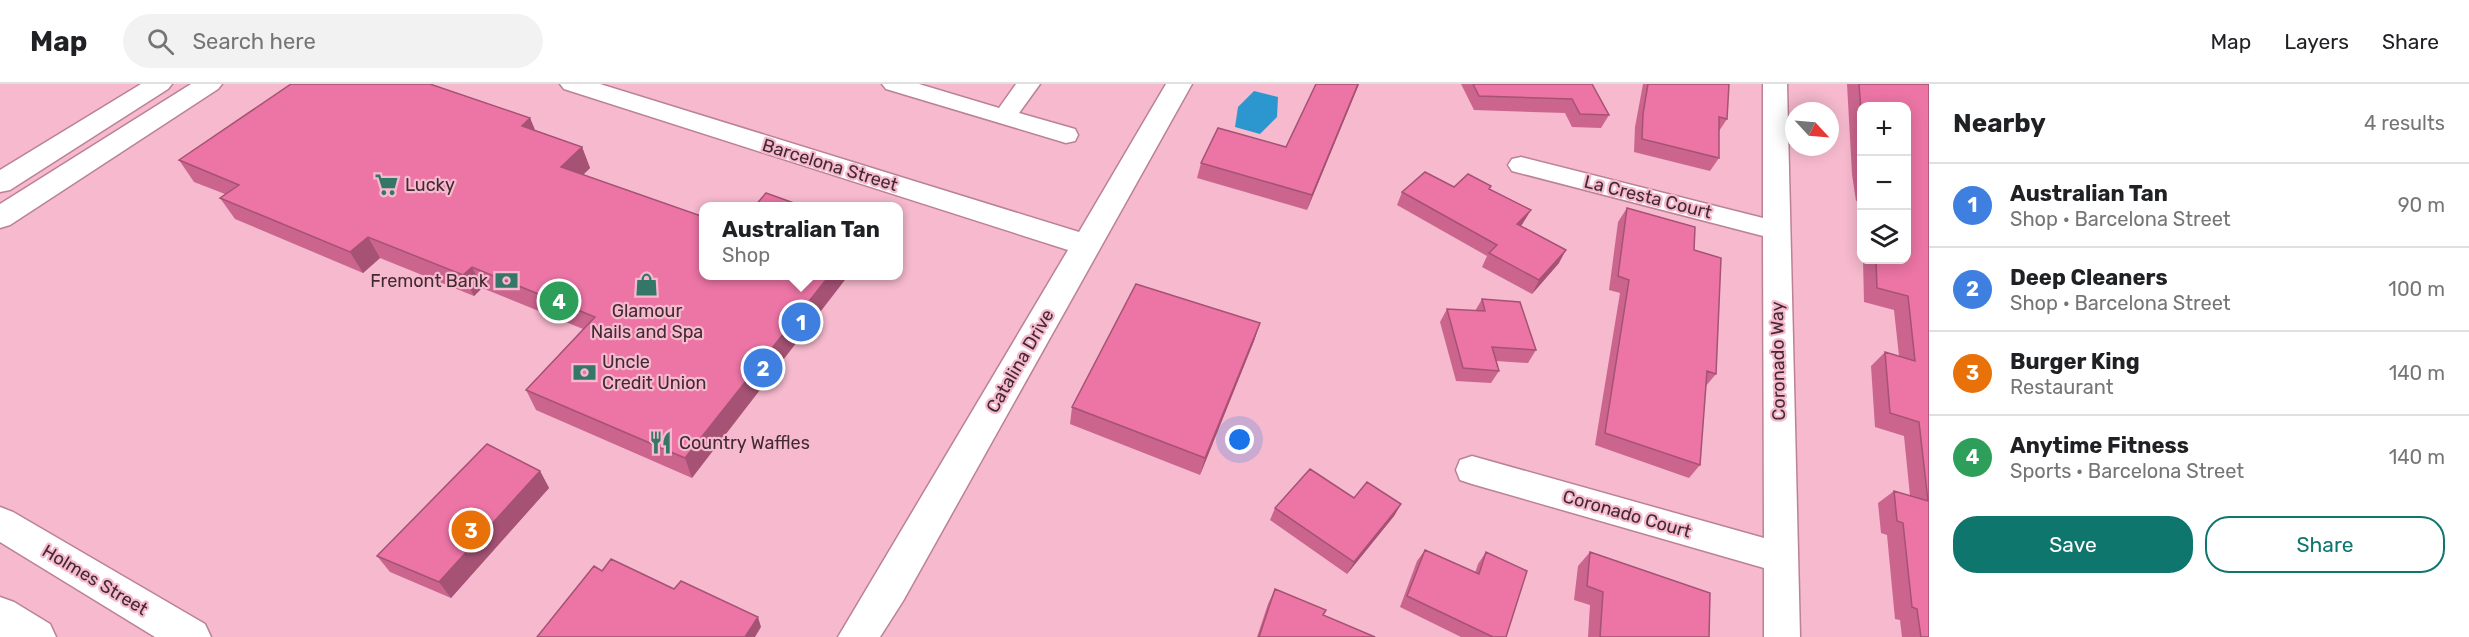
<!DOCTYPE html>
<html lang="en">
<head>
<meta charset="utf-8">
<style>
	:root { --surface:#fff; --page:#f2f2f2; --text:#202124; --muted:#757577; --line:#e0e0e0; --accent:#0f766e }
	body { margin:0; font-family:Rubik,sans-serif; background:var(--page); color:var(--text) }
	.controls { position:absolute; right:18px; top:18px; display:grid; overflow:hidden; border-radius:12px; box-shadow:0 3px 15px #0003 }
	.controls button { width:54px; height:54px; display:grid; place-items:center; padding:0; border:0; border-bottom:2px solid var(--line); background:var(--surface); color:var(--text); font:30px sans-serif }
	.compass { position:absolute; left:1785px; top:18px; width:54px; height:54px; border-radius:50%; background:var(--surface); box-shadow:0 3px 15px #0003; rotate:116deg }
	.you { position:absolute; left:1240px; top:356px; width:21px; height:21px; margin:-15px; border:4px solid #fff; border-radius:50%; background:#1a73e8; box-shadow:0 0 0 9px #1a73e833 }
	.badge { display:grid; place-items:center; width:39px; height:39px; border-radius:50%; background:var(--accent); color:#fff; font-size:20px; font-weight:700 }
	.pin { position:absolute; translate:-50% -50%; border:3px solid #fff; box-shadow:0 2px 6px #0006 }
	.popup { position:absolute; left:699px; top:118px; width:204px; height:78px; box-sizing:border-box; display:grid; place-content:center; border-radius:12px; background:var(--surface); filter:drop-shadow(0 2px 4px #0005); font-size:20px; white-space:nowrap; color:var(--muted) }
	.popup b { font-size:22px; color:var(--text) }
	.popup::after { content:''; position:absolute; left:50%; top:100%; margin-left:-12px; border:12px solid transparent; border-top-color:var(--surface) }
	.list { margin:0; padding:0; list-style:none }
	h2 { display:flex; justify-content:space-between; align-items:center; height:78px; margin:0; padding:0 24px; font-size:26px }
	h2 small { font-size:20px; font-weight:400; color:var(--muted) }
	.list li { display:grid; grid-template-columns:39px 1fr auto; gap:18px; align-items:center; box-sizing:border-box; height:84px; padding:0 24px; border-top:2px solid var(--line) }
	.list b { display:block; font-size:22px; white-space:nowrap }
	.list p { margin:0; font-size:20px; white-space:nowrap; color:var(--muted) }
	.list em { font-size:20px; font-style:normal; color:var(--muted) }
	.actions { display:flex; gap:12px; padding:18px 24px }
	.actions a { flex:1; padding:14px 0; border:2px solid var(--accent); border-radius:24px; text-align:center; font-size:21px; color:var(--accent) }
	.actions .main { background:var(--accent); color:#fff }
	.icon { flex:none; width:33px; height:33px; fill:none; stroke:currentColor; stroke-width:2; stroke-linecap:round; stroke-linejoin:round }
	.map { position:relative; flex:none; width:1929px; height:553px; overflow:hidden }
	header { display:flex; align-items:center; gap:36px; box-sizing:border-box; height:84px; padding:0 30px; background:var(--surface); border-bottom:2px solid var(--line) }
	header strong { font-size:28px }
	nav { display:flex; gap:33px; margin-inline-start:auto; font-size:21px }
	.search { width:420px; height:54px; background:var(--page); display:flex; align-items:center; gap:15px; box-sizing:border-box; padding:0 21px; border-radius:33px; color:var(--muted); font-size:22px }
	main { display:flex }
	aside { flex:1; background:var(--surface) }
	.map>svg:first-child { display:block }
	.water { fill:#2b97ce }
	.lines { fill:none; stroke-linecap:round; stroke-linejoin:round }
	.minor-casing { stroke:#bb8296; stroke-width:3 }
	.tertiary-casing { stroke:#bb8296; stroke-width:3 }
	.secondary-casing { stroke:#bb8296; stroke-width:3 }
	.minor { fill:#fff; fill-rule:evenodd }
	.tertiary { fill:#fff; fill-rule:evenodd }
	.secondary { fill:#fff; fill-rule:evenodd }
	.wall { fill:#cb658e }
	.shaded-wall { fill:#a55274 }
	.building { fill:#ec75a5; stroke:#a55274; stroke-width:1.5 }
	.labels { text-anchor:middle; dominant-baseline:central; stroke-width:4.5; stroke-linejoin:round; paint-order:stroke }
	.street-label { font-size:18px; fill:#422a32; stroke:#f6b9ce }
	.poi-label { font-size:18px; fill:#422a32; stroke:#f6b9ce; text-anchor:start }
</style>
</head>
<body>
<header>
<strong>Map</strong>
<div class="search"><svg class="icon" aria-label="search" viewBox="0 0 24 24"><circle cx="10" cy="10" r="6"/><path d="M15 15l6 6"/></svg>Search here</div>
<nav><a>Map</a><a>Layers</a><a>Share</a></nav>
</header>
<main>
<div class="map">
<svg width="1929" height="553" viewBox="0 0 1929 553">
	<rect width="100%" height="100%" fill="#f6b9ce"/>
	<path class="water" d="M 1254,7 L 1278,13 L 1277,33 L 1260,50 L 1235,43 L 1238,23 Z"/>
	<g class="lines">
		<defs>
			<path id="minor" d="M 882,0 L 919,0 L 999,24 L 1016,0 L 1040,0 L 1019,29 L 1075,45 L 1078,51 L 1075,57 L 1066,59 L 886,5 Z
				M 1763,0 L 1787,0 L 1800,553 L 1764,553 L 1764,484 L 1472,400 L 1460,396 L 1456,386 L 1460,376 L 1472,372 L 1764,454 L 1763,152 L 1512,87 L 1508,81 L 1512,75 L 1521,73 L 1763,134 Z"/>
			<path id="tertiary" d="M 560,0 L 600,0 L 1079,148 L 1166,0 L 1192,0 L 903,517 L 880,553 L 838,553 L 1068,166 L 564,5 Z"/>
			<path id="secondary" d="M 141,0 L 172,0 L 168,5 L 10,106 L 0,108 L 0,86 Z
				M 191,0 L 222,0 L 218,5 L 10,141 L 0,144 L 0,120 Z
				M 0,423 L 13,428 L 205,540 L 211,553 L 155,553 L 0,458 Z
				M 0,513 L 14,518 L 50,540 L 56,553 L 0,553 Z"/>
		</defs>
		<use href="#minor" class="minor-casing"/>
		<use href="#tertiary" class="tertiary-casing"/>
		<use href="#secondary" class="secondary-casing"/>
		<use href="#minor" class="minor"/>
		<use href="#tertiary" class="tertiary"/>
		<use href="#secondary" class="secondary"/>
	</g>
	<path class="wall" d="M 1359,0 L 1307,126 L 1197,94 L 1201,79 L 1286,63 Z
		M 1461,0 L 1592,0 L 1609,31 L 1601,44 L 1572,43 L 1565,29 L 1474,26 Z
		M 1643,0 L 1729,0 L 1727,35 L 1719,47 L 1719,74 L 1710,87 L 1634,68 L 1635,43 Z
		M 1847,0 L 1929,0 L 1929,553 L 1902,553 L 1900,536 L 1895,535 L 1887,451 L 1881,449 L 1878,419 L 1894,407 L 1910,412 L 1904,352 L 1875,343 L 1871,282 L 1885,268 L 1899,272 L 1894,226 L 1864,218 L 1863,176 L 1906,176 L 1862,22 L 1862,118 L 1856,117 L 1852,90 Z
		M 530,34 L 535,46 L 582,63 L 590,84 L 583,91 L 704,133 L 692,394 L 536,326 L 526,306 L 583,245 L 482,204 L 474,212 L 380,174 L 363,189 L 235,135 L 220,114 L 225,110 L 194,98 L 179,76 Z
		M 1454,103 L 1490,105 L 1523,139 L 1521,142 L 1559,179 L 1532,210 L 1482,183 L 1487,172 L 1397,121 L 1402,108 Z
		M 1627,124 L 1694,166 L 1716,290 L 1705,303 L 1700,381 L 1689,394 L 1595,361 L 1620,209 L 1609,206 L 1618,138 Z
		M 1482,215 L 1536,266 L 1528,279 L 1496,277 L 1499,287 L 1491,299 L 1456,297 L 1440,238 L 1447,225 L 1475,227 Z
		M 1260,239 L 1254,257 L 1200,391 L 1070,340 L 1072,323 Z
		M 540,387 L 549,404 L 451,514 L 390,488 L 377,472 Z
		M 1354,414 L 1401,420 L 1394,432 L 1347,490 L 1270,436 L 1275,424 Z
		M 1425,466 L 1475,489 L 1478,480 L 1486,468 L 1506,553 L 1461,553 L 1400,523 L 1417,477 Z
		M 1590,468 L 1709,553 L 1588,553 L 1590,521 L 1574,516 L 1578,482 Z
		M 1275,505 L 1323,531 L 1375,553 L 1257,553 L 1268,520 Z"/>
	<path class="shaded-wall" d="M 1358,0 L 1359,0 L 1307,126 L 1312,111 Z
		M 530,34 L 539,56 L 522,42 Z
		M 582,63 L 590,84 L 569,104 L 561,83 Z
		M 1531,126 L 1523,139 L 1510,154 L 1517,140 Z
		M 368,153 L 380,174 L 363,189 L 350,168 Z
		M 1566,166 L 1559,179 L 1532,210 L 1539,196 Z
		M 472,183 L 482,204 L 474,212 L 463,191 Z
		M 829,192 L 848,192 L 692,394 L 685,374 Z
		M 1260,239 L 1254,257 L 1200,391 L 1205,374 Z
		M 540,387 L 549,404 L 451,514 L 439,498 Z
		M 1401,420 L 1394,432 L 1347,490 L 1354,478 Z
		M 758,533 L 761,543 L 755,553 L 745,553 Z"/>
	<path class="building" d="M 291,0 L 430,0 L 530,34 L 522,42 L 582,63 L 561,83 L 704,133 L 704,192 L 829,192 L 685,374 L 526,306 L 595,233 L 472,183 L 463,191 L 368,153 L 350,168 L 220,114 L 239,101 L 179,76 Z
		M 1316,0 L 1358,0 L 1312,111 L 1201,79 L 1218,44 L 1286,63 Z
		M 1473,0 L 1592,0 L 1609,31 L 1580,30 L 1572,15 L 1479,12 Z
		M 1648,0 L 1729,0 L 1727,35 L 1719,33 L 1719,74 L 1642,55 L 1643,30 Z
		M 1859,0 L 1929,0 L 1929,553 L 1921,553 L 1917,525 L 1912,523 L 1903,439 L 1897,437 L 1894,407 L 1928,417 L 1919,338 L 1890,329 L 1885,268 L 1915,277 L 1908,212 L 1877,204 L 1876,176 L 1906,176 L 1906,22 L 1862,22 L 1862,39 Z
		M 1425,88 L 1454,103 L 1468,90 L 1491,102 L 1489,105 L 1531,126 L 1517,140 L 1566,166 L 1539,196 L 1489,169 L 1497,161 L 1402,108 Z
		M 766,109 L 805,123 L 754,123 Z
		M 1627,124 L 1695,143 L 1694,166 L 1721,174 L 1716,290 L 1707,287 L 1700,381 L 1605,349 L 1629,196 L 1618,192 Z
		M 1136,200 L 1260,239 L 1205,374 L 1072,323 Z
		M 1482,215 L 1520,218 L 1536,266 L 1492,263 L 1499,287 L 1463,284 L 1447,225 L 1485,227 Z
		M 487,360 L 540,387 L 439,498 L 377,472 Z
		M 1310,385 L 1354,414 L 1367,398 L 1401,420 L 1354,478 L 1275,424 Z
		M 1425,466 L 1479,490 L 1486,468 L 1527,487 L 1506,553 L 1493,553 L 1407,512 Z
		M 1590,468 L 1710,509 L 1709,553 L 1600,553 L 1603,508 L 1587,502 Z
		M 611,475 L 674,505 L 681,497 L 758,533 L 745,553 L 537,553 L 594,482 L 602,487 Z
		M 1275,505 L 1326,526 L 1323,531 L 1375,553 L 1259,553 Z"/>
	<defs>
		<symbol id="supermarket-bare" viewBox="-9 -9 18 18"><path d="M-6-5.5h2.5l.6 2H6L4.5 2H-2.5L-4.4-4H-6ZM-1.5 3.2a1.3 1.3 0 1 0 .1 0ZM3 3.2a1.3 1.3 0 1 0 .1 0Z" fill="#347667" stroke="#f6b9ce" stroke-width="2.5" paint-order="stroke"/></symbol>
		<symbol id="bank-bare" viewBox="-9 -9 18 18"><path d="M-6-4H6V4H-6ZM0-2.3a2.3 2.3 0 1 0 0 4.6a2.3 2.3 0 1 0 0-4.6Z" fill="#347667" stroke="#f6b9ce" stroke-width="2.5" paint-order="stroke"/></symbol>
		<symbol id="shop-bare" viewBox="-9 -9 18 18"><path d="M-5-2.5h2.3a2.7 3.5 0 0 1 5.4 0H5L5.5 6h-11ZM-1.5-2.5h3a1.5 2.3 0 0 0-3 0Z" fill="#347667" stroke="#f6b9ce" stroke-width="2.5" paint-order="stroke"/></symbol>
		<symbol id="restaurant-bare" viewBox="-9 -9 18 18"><path d="M-5-6h1v4h1v-4h1v4h1v-4h1v5L-1.5 .5V6h-2V.5L-5-1ZM5-6V6H3V1.5H1.5Q1.5-4 5-6Z" fill="#347667" stroke="#f6b9ce" stroke-width="2.5" paint-order="stroke"/></symbol>
	</defs>
	<g fill-rule="evenodd">
		<use href="#supermarket-bare" x="370" y="84" width="33" height="33"/>
		<use href="#bank-bare" x="490" y="180" width="33" height="33"/>
		<use href="#shop-bare" x="630" y="184" width="33" height="33"/>
		<use href="#bank-bare" x="568" y="272" width="33" height="33"/>
		<use href="#restaurant-bare" x="644" y="342" width="33" height="33"/>
	</g>
	<g class="labels">
		<g class="street-label">
			<text transform="translate(830 81) rotate(17)">Barcelona Street</text>
			<text transform="translate(1648 113) rotate(14)">La Cresta Court</text>
			<text transform="translate(1020 277) rotate(-60)">Catalina Drive</text>
			<text transform="translate(1778 277) rotate(-91)">Coronado Way</text>
			<text transform="translate(1627 430) rotate(16)">Coronado Court</text>
			<text transform="translate(95 496) rotate(31)">Holmes Street</text>
		</g>
		<g class="poi-label">
			<text x="405" y="101">Lucky</text>
			<text x="488" y="197" text-anchor="end">Fremont Bank</text>
			<text x="647" y="227" text-anchor="middle">Glamour<tspan x="647" dy="21">Nails and Spa</tspan></text>
			<text x="602" y="278">Uncle<tspan x="602" dy="21">Credit Union</tspan></text>
			<text x="679" y="359">Country Waffles</text>
		</g>
	</g>
</svg>
<div class="controls">
<button>+</button>
<button>−</button>
<button><svg class="icon" aria-label="layers" viewBox="0 0 24 24"><path d="M12 4l9 5-9 5-9-5zM3 14l9 5 9-5"/></svg></button>
</div>
<svg class="compass" viewBox="-18 -18 36 36"><path d="M0-13l5 13h-10z" fill="#e53935"/><path d="M0 13l5-13h-10z" fill="#757577"/></svg>
<div class="you"></div>
<div class="pin badge" style="left:801px;top:238px;background:#3f7fe0">1</div>
<div class="popup"><b>Australian Tan</b>Shop</div>
<div class="pin badge" style="left:763px;top:284px;background:#3f7fe0">2</div>
<div class="pin badge" style="left:471px;top:446px;background:#e8710a">3</div>
<div class="pin badge" style="left:559px;top:217px;background:#2e9e5b">4</div>
</div>
<aside>
<h2>Nearby<small>4 results</small></h2>
<ul class="list">
<li><span class="badge" style="background:#3f7fe0">1</span><div><b>Australian Tan</b><p>Shop · Barcelona Street</p></div><em>90 m</em></li>
<li><span class="badge" style="background:#3f7fe0">2</span><div><b>Deep Cleaners</b><p>Shop · Barcelona Street</p></div><em>100 m</em></li>
<li><span class="badge" style="background:#e8710a">3</span><div><b>Burger King</b><p>Restaurant</p></div><em>140 m</em></li>
<li><span class="badge" style="background:#2e9e5b">4</span><div><b>Anytime Fitness</b><p>Sports · Barcelona Street</p></div><em>140 m</em></li>
</ul>
<div class="actions"><a class="main">Save</a><a>Share</a></div>
</aside>
</main>
</body>
</html>
